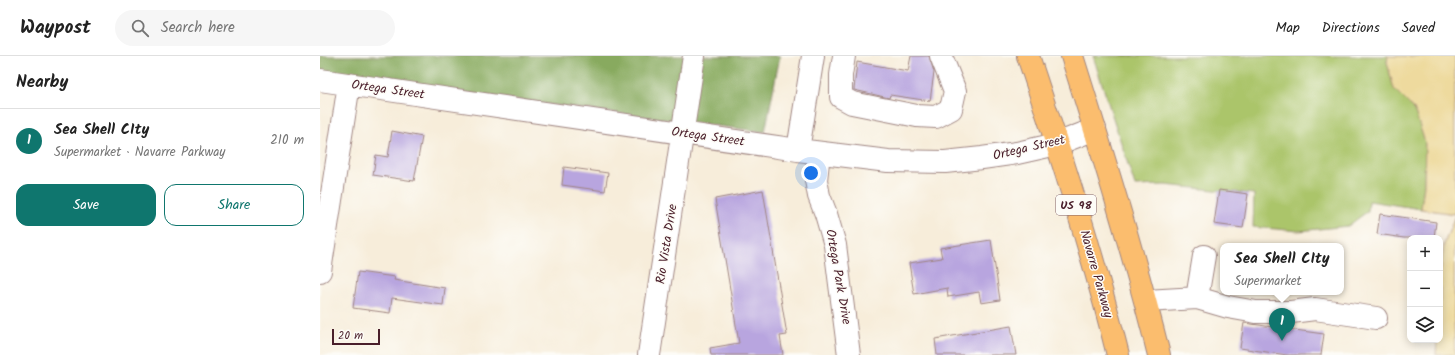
<!DOCTYPE html>
<html lang="en">
<head>
<meta charset="utf-8">
<style>
	:root { --surface:#fff; --page:#f6f6f6; --text:#222; --muted:#767676; --line:#e0e0e0; --accent:#0f766e }
	body { margin:0; font-family:Kalam,sans-serif; background:var(--page); color:var(--text) }
	.controls { position:absolute; right:12px; bottom:12px; display:grid; overflow:hidden; border-radius:8px; box-shadow:0 2px 10px #0003 }
	.controls button { width:36px; height:36px; display:grid; place-items:center; padding:0; border:0; border-bottom:1px solid var(--line); background:var(--surface); color:var(--text); font:20px sans-serif }
	.scale { position:absolute; left:12px; bottom:10px; width:48px; box-sizing:border-box; padding-left:4px; border:2px solid #4a1f2b; border-top:0; font-size:11px; line-height:14px; white-space:nowrap; color:#4a1f2b; -webkit-text-stroke:3px #fdfcf7; paint-order:stroke }
	.you { position:absolute; left:491px; top:117px; width:14px; height:14px; margin:-10px; border:3px solid #fff; border-radius:50%; background:#1a73e8; box-shadow:0 0 0 6px #1a73e833 }
	.badge { display:grid; place-items:center; width:26px; height:26px; border-radius:50%; background:var(--accent); color:#fff; font-size:13px; font-weight:700 }
	.pin { position:absolute; translate:-50% -33px; filter:drop-shadow(0 1px 2px #0008) }
	.pin::after { content:''; position:absolute; top:21px; width:14px; height:12px; background:inherit; clip-path:polygon(0 0,100% 0,50% 100%) }
	.popup { position:absolute; left:900px; top:187px; width:124px; height:52px; box-sizing:border-box; display:grid; place-content:center; border-radius:8px; background:var(--surface); filter:drop-shadow(0 1px 3px #0005); font-size:13px; white-space:nowrap; color:var(--muted) }
	.popup b { font-size:15px; color:var(--text) }
	.popup::after { content:''; position:absolute; left:50%; top:100%; margin-left:-8px; border:8px solid transparent; border-top-color:var(--surface) }
	.list { margin:0; padding:0; list-style:none }
	h2 { display:flex; justify-content:space-between; align-items:center; height:52px; margin:0; padding:0 16px; font-size:17px }
	h2 small { font-size:13px; font-weight:400; color:var(--muted) }
	.list li { display:grid; grid-template-columns:26px 1fr auto; gap:12px; align-items:center; box-sizing:border-box; height:64px; padding:0 16px; border-top:1px solid var(--line) }
	.list b { display:block; font-size:15px; white-space:nowrap }
	.list p { margin:0; font-size:13px; white-space:nowrap; color:var(--muted) }
	.list em { font-size:13px; font-style:normal; color:var(--muted) }
	.actions { display:flex; gap:8px; padding:12px 16px }
	.actions a { flex:1; padding:9px 0; border:1px solid var(--accent); border-radius:12px; text-align:center; font-size:14px; color:var(--accent) }
	.actions .main { background:var(--accent); color:#fff }
	.icon { flex:none; width:22px; height:22px; fill:none; stroke:currentColor; stroke-width:2; stroke-linecap:round; stroke-linejoin:round }
	.map { position:relative; flex:none; width:1135px; height:299px; overflow:hidden }
	header { display:flex; align-items:center; gap:24px; box-sizing:border-box; height:56px; padding:0 20px; background:var(--surface); border-bottom:1px solid var(--line) }
	header strong { font-size:19px }
	nav { display:flex; gap:22px; margin-inline-start:auto; font-size:14px }
	.search { width:280px; height:36px; background:var(--page); display:flex; align-items:center; gap:10px; box-sizing:border-box; padding:0 14px; border-radius:22px; color:var(--muted); font-size:15px }
	main { display:flex }
	aside { flex:1; background:var(--surface) }
	.map>svg:first-child { display:block }
	.green { fill:#abc56b; stroke:#7a724b }
	.forest { fill:#88aa5f; stroke:#696445 }
	.sand { fill:#eeda9e; stroke:#9c7c64 }
	.building { fill:#b8a5df }
	.lines { fill:none; stroke-linecap:round; stroke-linejoin:round }
	.minor-casing { stroke:#a08682; stroke-width:24 }
	.highway-casing { stroke:#a08682; stroke-width:24 }
	.minor { stroke:#fff; stroke-width:22 }
	.highway { stroke:#fbbd6e; stroke-width:22 }
	.labels { text-anchor:middle; dominant-baseline:central; stroke-width:3; stroke-linejoin:round; paint-order:stroke }
	.shield { fill:#fdfcf7; stroke:#806168; stroke-width:1 }
	.shield-label { font-size:12px; font-weight:bold; fill:#4a1f2b }
	.street-label { font-size:13px; fill:#4a1f2b; stroke:#fdfcf7 }
</style>
</head>
<body>
<header>
<strong>Waypost</strong>
<div class="search"><svg class="icon" aria-label="search" viewBox="0 0 24 24"><circle cx="10" cy="10" r="6"/><path d="M15 15l6 6"/></svg>Search here</div>
<nav><a>Map</a><a>Directions</a><a>Saved</a></nav>
</header>
<main>
<aside>
<h2>Nearby<small></small></h2>
<ul class="list">
<li><span class="badge">1</span><div><b>Sea Shell CIty</b><p>Supermarket · Navarre Parkway</p></div><em>210 m</em></li>
</ul>
<div class="actions"><a class="main">Save</a><a>Share</a></div>
</aside>
<div class="map">
<svg width="1135" height="299" viewBox="0 0 1135 299">
	<rect width="100%" height="100%" fill="#fdfcf7"/>
	<filter id="ink" filterUnits="userSpaceOnUse"><feTurbulence type="fractalNoise" baseFrequency=".025" numOctaves="2"/><feDisplacementMap in="SourceGraphic" scale="8" xChannelSelector="R" yChannelSelector="G"/><feConvolveMatrix kernelMatrix="1 2 1 2 8 2 1 2 1" color-interpolation-filters="sRGB"/></filter>
	<filter id="wash" filterUnits="userSpaceOnUse"><feTurbulence type="fractalNoise" baseFrequency=".012" numOctaves="4" result="noise"/><feDisplacementMap in="SourceGraphic" scale="16" xChannelSelector="R" yChannelSelector="G"/><feGaussianBlur stdDeviation="0.9" result="paint"/><feColorMatrix in="noise" values="0 0 0 0 0 0 0 0 0 0 0 0 0 0 0 0 0 1.4 0 .05"/><feComposite in="paint" operator="in"/></filter>
	<g filter="url(#wash)">
		<rect width="100%" height="100%" fill="#f7edda"/>
		<path class="green" d="M 773,0 L 1068,0 L 1067,6 L 1074,33 L 1094,53 L 1105,86 L 1104,129 L 1101,153 L 1049,145 L 1048,155 L 1028,170 L 979,175 L 933,171 L 934,138 L 845,129 L 815,130 Z"/>
		<path class="forest" d="M 0,0 L 460,0 L 445,76 L 224,48 L 0,16 Z"/>
		<path class="sand" d="M 1068,0 L 1135,0 L 1135,158 L 1101,153 L 1104,129 L 1105,86 L 1094,53 L 1074,33 L 1067,6 Z
			M 1135,160 L 1134,262 L 1135,299 L 1116,299 L 1117,284 L 1120,284 L 1120,219 L 1124,188 Z"/>
		<g id="blocks">
			<path class="building" d="M 591,0 L 609,0 L 614,16 L 610,45 L 570,39 L 569,42 L 534,34 L 537,6 L 588,15 Z
				M 72,75 L 102,81 L 94,125 L 53,119 L 56,99 L 68,101 Z
				M 244,111 L 288,117 L 285,135 L 242,129 Z
				M 443,134 L 467,279 L 460,280 L 463,299 L 391,299 L 390,292 L 419,287 L 395,143 Z
				M 899,134 L 928,138 L 923,172 L 894,168 Z
				M 1060,158 L 1116,166 L 1114,182 L 1084,182 L 1057,178 Z
				M 671,184 L 680,244 L 661,247 L 659,236 L 628,241 L 627,232 L 594,238 L 589,207 L 622,202 L 620,192 Z
				M 38,216 L 75,221 L 74,224 L 125,232 L 123,249 L 72,242 L 70,257 L 33,252 Z
				M 924,267 L 1004,278 L 1001,299 L 967,299 L 920,292 Z
				M 691,270 L 696,299 L 617,299 L 615,283 Z"/>
		</g>
	</g>
	<g filter="url(#ink)">
		<use href="#blocks" fill-opacity="0" stroke="#a08682" stroke-width="1"/>
		<g class="lines">
			<defs>
				<path id="minor" d="M 524,0 L 521,19 L 521,41 L 532,47 L 597,60 L 616,61 L 631,53 L 635,35 L 621,0
					M 0,24 L 478,94 L 568,105 L 625,106 L 662,102 L 697,97 L 737,88 L 775,73
					M 478,94 L 493,0
					M 499,97 L 496,124 L 499,140 L 506,158 L 515,189 L 529,299
					M 0,215 L 29,28
					M 877,242 L 884,200
					M 826,245 L 877,242 L 908,251 L 936,256 L 971,256 L 995,253 L 1056,262
					M 329,299 L 374,0"/>
				<path id="highway" d="M 708,0 C 741,99 773,198 798,299
					M 752,0 C 783,99 814,198 839,299"/>
			</defs>
			<use href="#minor" class="minor-casing"/>
			<use href="#highway" class="highway-casing"/>
			<use href="#minor" class="minor"/>
			<use href="#highway" class="highway"/>
		</g>
	</g>
	<g class="labels">
		<rect class="shield" x="736" y="139" width="40" height="20" rx="3"/>
		<g class="shield-label">
			<text x="756" y="149">US 98</text>
		</g>
		<g class="street-label">
			<text transform="translate(68 34) rotate(8)">Ortega Street</text>
			<text transform="translate(388 81) rotate(8)">Ortega Street</text>
			<text transform="translate(709 92) rotate(-13)">Ortega Street</text>
			<text transform="translate(347 188) rotate(-81)">Rio Vista Drive</text>
			<text transform="translate(776 218) rotate(74)">Navarre Parkway</text>
			<text transform="translate(518 221) rotate(80)">Ortega Park Drive</text>
		</g>
	</g>
</svg>
<div class="controls">
<button>+</button>
<button>−</button>
<button><svg class="icon" aria-label="layers" viewBox="0 0 24 24"><path d="M12 4l9 5-9 5-9-5zM3 14l9 5 9-5"/></svg></button>
</div>
<div class="scale">20 m</div>
<div class="you"></div>
<div class="pin badge" style="left:962px;top:285px">1</div>
<div class="popup"><b>Sea Shell CIty</b>Supermarket</div>
</div>
</main>
</body>
</html>
